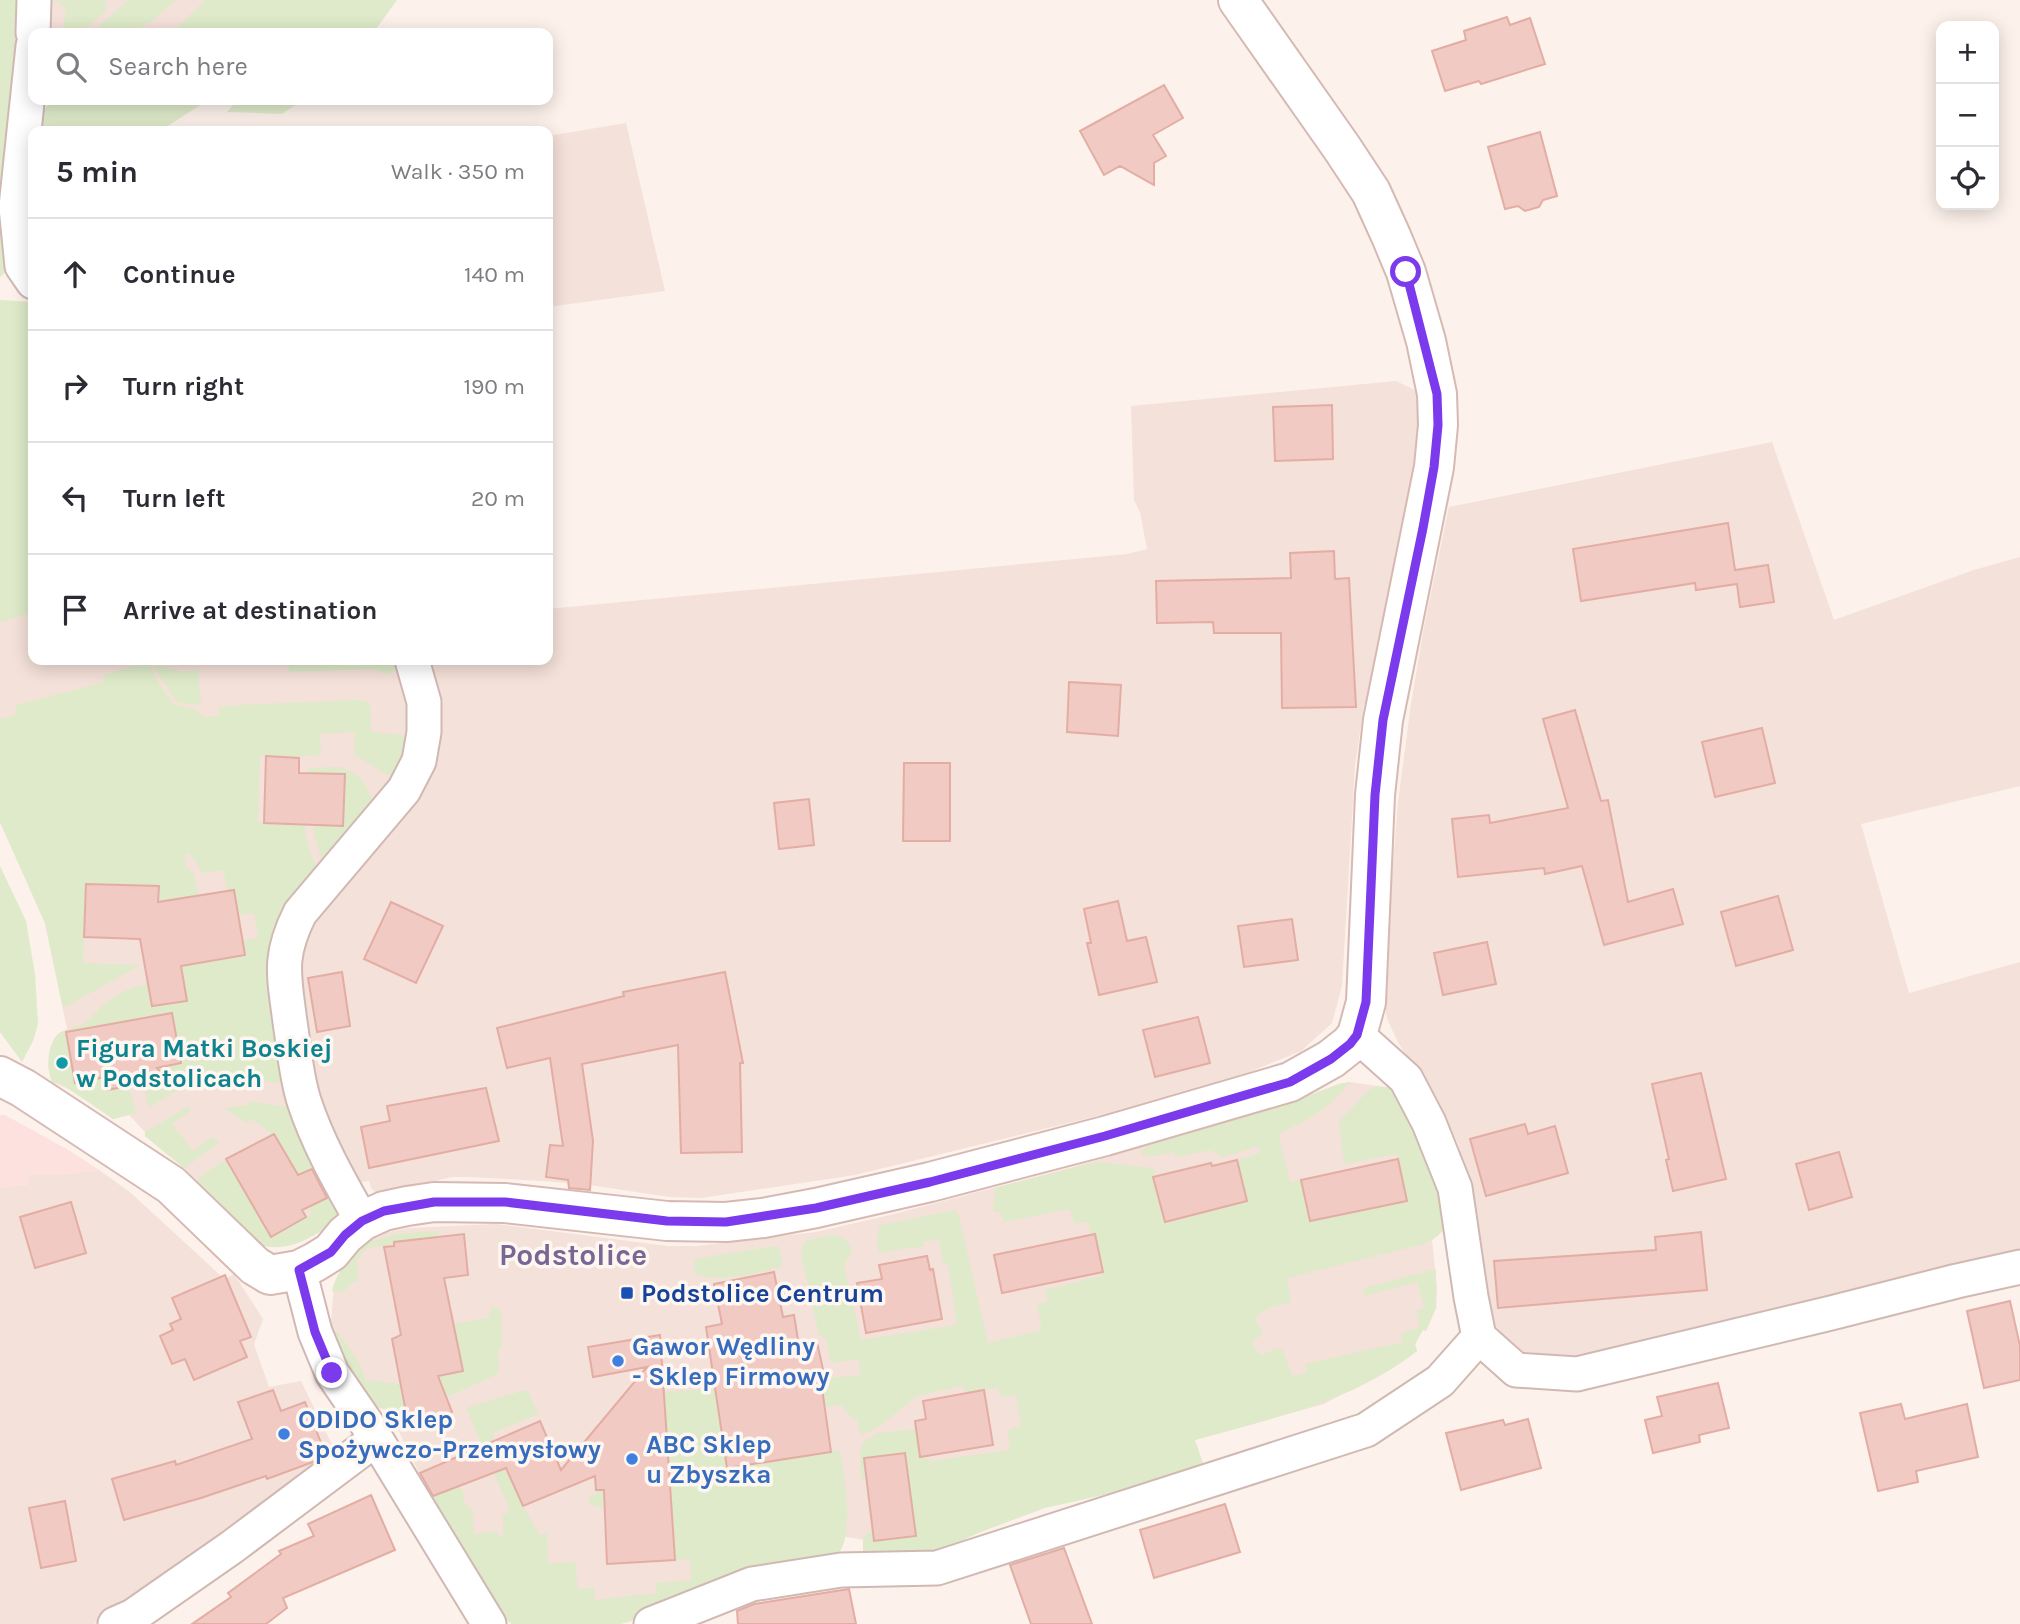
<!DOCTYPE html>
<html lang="en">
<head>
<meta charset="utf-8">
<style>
	:root { --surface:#fff; --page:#f7f7f7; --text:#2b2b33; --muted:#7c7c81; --line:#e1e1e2 }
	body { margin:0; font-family:Karla,sans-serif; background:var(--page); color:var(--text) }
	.controls { position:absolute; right:21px; top:21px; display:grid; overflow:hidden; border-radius:14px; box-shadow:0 4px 18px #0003 }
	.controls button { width:63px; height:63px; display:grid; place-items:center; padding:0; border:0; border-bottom:2px solid var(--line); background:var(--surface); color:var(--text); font:35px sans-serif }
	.stop { position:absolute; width:21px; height:21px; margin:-16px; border:5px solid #7c3aed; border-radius:50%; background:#fff }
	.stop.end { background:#7c3aed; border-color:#fff; box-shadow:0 2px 7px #0008 }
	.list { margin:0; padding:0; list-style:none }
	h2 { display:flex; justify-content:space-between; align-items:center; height:91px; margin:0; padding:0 28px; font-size:30px }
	h2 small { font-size:23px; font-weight:400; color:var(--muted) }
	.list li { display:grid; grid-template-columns:46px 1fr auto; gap:21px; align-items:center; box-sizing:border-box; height:112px; padding:0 28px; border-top:2px solid var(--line) }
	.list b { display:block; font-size:26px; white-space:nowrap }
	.list em { font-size:23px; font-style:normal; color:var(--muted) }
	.icon { flex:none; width:38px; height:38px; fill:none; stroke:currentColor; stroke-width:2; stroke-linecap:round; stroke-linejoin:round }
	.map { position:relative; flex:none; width:2020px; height:1624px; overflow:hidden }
	.search { position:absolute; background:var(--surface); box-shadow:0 4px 18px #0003; left:28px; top:28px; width:525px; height:77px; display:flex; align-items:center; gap:18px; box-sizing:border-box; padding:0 24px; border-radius:14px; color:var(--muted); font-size:26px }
	.panel { position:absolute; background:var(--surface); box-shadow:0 4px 18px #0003; left:28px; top:126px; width:525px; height:539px; border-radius:14px }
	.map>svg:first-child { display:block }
	.residential { fill:#f4e1d9 }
	.commercial { fill:#fce1df }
	.green { fill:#deeac9 }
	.building { fill:#f1cac3; stroke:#e3ada4; stroke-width:2 }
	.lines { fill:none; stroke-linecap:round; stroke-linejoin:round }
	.street-casing { stroke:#d1b9b3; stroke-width:37 }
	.secondary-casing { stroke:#d6b9b3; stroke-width:42 }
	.street { stroke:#fff; stroke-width:33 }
	.secondary { stroke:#fff; stroke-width:38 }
	.route { stroke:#7c3aed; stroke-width:9 }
	.culture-dot { fill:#0f9aa8; stroke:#fef6f1; stroke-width:2.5 }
	.transit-dot { fill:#1a4fb4; stroke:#fef6f1; stroke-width:2.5 }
	.shop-dot { fill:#3f7fe0; stroke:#fef6f1; stroke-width:2.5 }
	.labels { text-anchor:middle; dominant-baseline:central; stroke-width:7; stroke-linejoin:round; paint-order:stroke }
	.culture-label { font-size:26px; font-weight:bold; fill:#0d838f; stroke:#fef6f1; text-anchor:start }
	.transit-label { font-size:26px; font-weight:bold; fill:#164399; stroke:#fef6f1; text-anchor:start }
	.shop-label { font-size:26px; font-weight:bold; fill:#366cbe; stroke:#fef6f1; text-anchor:start }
	.quarter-label { font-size:30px; font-weight:bold; fill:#796692; stroke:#fef6f1 }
</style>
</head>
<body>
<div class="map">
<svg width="2020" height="1624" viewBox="0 0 2020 1624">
	<rect width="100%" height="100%" fill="#fcf1eb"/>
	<path class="residential" d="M 47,0 L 325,0 L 295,33 L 46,33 Z
		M 626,123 L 665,291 L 548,307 L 548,136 Z
		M 33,379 L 33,660 L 548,660 L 548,609 L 1128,554 L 1147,549 L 1140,512 L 1134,500 L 1131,406 L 1396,381 L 1425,395 L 1423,443 L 1374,701 L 1364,704 L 1355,766 L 1342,986 L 1332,1023 L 1301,1051 L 1249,1072 L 1093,1117 L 855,1175 L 701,1198 L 670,1197 L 590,1185 L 542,1181 L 471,1177 L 452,1177 L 388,1192 L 381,1197 L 371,1188 L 369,1181 L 351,1183 L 341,1217 L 322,1231 L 296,1243 L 222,1211 L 184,1168 L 145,1136 L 145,1132 L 129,1115 L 113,1119 L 78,1093 L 52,1082 L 50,1076 L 48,1066 L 53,1041 L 59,1033 L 67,1029 L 45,923 L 0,822 L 0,397 Z
		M 1772,442 L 1834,620 L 1974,570 L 2020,557 L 2020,786 L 1861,824 L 1909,993 L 2020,962 L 2020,1254 L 1570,1359 L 1520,1353 L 1489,1327 L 1481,1246 L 1470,1190 L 1458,1144 L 1435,1095 L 1418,1074 L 1399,1044 L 1387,1019 L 1383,990 L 1398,802 L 1411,704 L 1424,627 L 1449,507 Z
		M 1350,1082 L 1391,1088 L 1441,1233 L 1432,1240 L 1437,1288 L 1436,1308 L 1426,1331 L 1423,1330 L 1415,1344 L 1417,1351 L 1406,1359 L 1324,1404 L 1195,1440 L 916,1536 L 874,1541 L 832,1535 L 577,1624 L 431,1498 L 388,1409 L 378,1408 L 330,1337 L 334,1284 L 342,1268 L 363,1244 L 384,1233 L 409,1228 L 496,1224 L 668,1246 L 697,1246 L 816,1232 L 890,1215 L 1069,1168 L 1276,1108 L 1339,1084 Z
		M 99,1170 L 131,1193 L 221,1276 L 225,1275 L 227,1278 L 234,1274 L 263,1319 L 254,1344 L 269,1387 L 301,1381 L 337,1455 L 252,1510 L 172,1577 L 94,1624 L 0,1624 L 0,1188 L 29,1184 L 27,1175 L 58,1175 Z"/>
	<path class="commercial" d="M 0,1115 L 5,1115 L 70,1151 L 99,1170 L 58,1175 L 28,1175 L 29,1184 L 0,1188 Z"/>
	<path class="green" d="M 0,0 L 28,0 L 9,269 L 0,277 Z
		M 105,0 L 106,11 L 81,33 L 66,33 L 63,29 L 66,9 L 58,2 L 47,1 Z
		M 128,0 L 176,0 L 151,22 L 130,33 L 91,33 Z
		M 205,0 L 397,0 L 373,33 L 167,33 L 180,25 Z
		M 52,100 L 208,100 L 160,131 L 33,131 L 33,254 C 21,210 27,173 32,129 L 36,116 L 40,115 Z
		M 237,100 L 303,100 L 282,114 L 227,112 Z
		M 0,300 L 33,302 L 33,469 L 28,471 L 33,478 L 33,612 L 0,622 Z
		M 284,660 L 398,660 L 399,669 L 386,675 L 374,669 L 290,672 Z
		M 146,663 L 151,664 L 154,676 L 173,704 L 194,709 L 205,717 L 219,715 L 219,707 L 235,705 L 360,700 L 370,703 L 371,732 L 406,735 L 405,710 L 414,714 L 397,781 L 354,754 L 355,732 L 320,734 L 321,755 L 297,757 L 260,757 L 258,822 L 305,825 C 306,840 310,862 323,872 L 297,901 L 284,1083 C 256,1080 218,1078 191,1085 C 176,1090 162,1100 148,1108 L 142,1070 L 181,1063 L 172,1013 L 66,1032 L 75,1082 L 105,1077 L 129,1086 L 136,1113 L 113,1119 L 60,1083 L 52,1082 C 47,1069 47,1051 54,1039 C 60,1029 74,1029 83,1024 C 91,1019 96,1011 103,1005 C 115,995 133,985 148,985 L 152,1006 L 187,1000 L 164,973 L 189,961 L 194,964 L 245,955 L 243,941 L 258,938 L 254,913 L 238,915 L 234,890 L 227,891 L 224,870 L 202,873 C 197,864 195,855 185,853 L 185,866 L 194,874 L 203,914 L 158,909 L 159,886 L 86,884 L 83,963 L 141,965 L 63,1008 L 45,923 L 0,822 L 0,719 L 15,715 L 17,709 L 16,705 L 104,682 L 103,675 Z
		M 157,665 L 183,672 L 198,670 L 201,705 L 179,703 L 176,701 L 155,670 Z
		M 341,767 C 367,776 366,789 378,811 L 323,862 L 314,835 L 313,825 L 345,774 L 308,773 L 308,768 Z
		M 0,866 L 26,921 L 35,974 L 38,1024 L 33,1041 L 22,1062 L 0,1032 Z
		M 1350,1082 C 1325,1112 1313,1117 1278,1134 L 1290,1182 L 1301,1180 L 1310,1221 L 1407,1200 L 1397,1154 L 1344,1164 L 1339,1121 L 1369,1090 L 1376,1086 L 1391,1088 L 1402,1095 L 1435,1161 L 1445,1229 L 1432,1240 L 1420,1245 L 1287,1278 L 1291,1302 C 1277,1306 1264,1306 1255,1320 L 1263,1333 L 1254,1340 L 1252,1344 L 1261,1355 L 1277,1348 L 1282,1349 L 1292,1375 L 1300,1375 L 1307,1370 L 1305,1364 L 1403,1342 L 1401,1333 L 1420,1327 L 1416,1311 L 1424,1308 L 1417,1282 L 1365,1296 L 1363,1288 L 1436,1269 L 1436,1308 L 1426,1331 L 1423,1330 L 1415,1344 L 1417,1351 C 1353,1402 1272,1418 1195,1440 L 1205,1469 L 1148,1485 L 1045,1508 L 978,1533 L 928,1557 L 863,1555 L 863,1539 L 868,1532 L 873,1532 L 874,1541 L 916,1536 L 905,1453 L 871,1457 L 873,1477 L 861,1479 L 860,1454 L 863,1442 L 878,1433 L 916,1429 L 918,1438 L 923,1437 L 925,1458 L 931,1461 L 1010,1450 L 1008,1430 L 1021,1425 L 1016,1395 L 1000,1397 L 998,1388 L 965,1393 L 963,1385 L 915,1397 L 879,1427 L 861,1435 L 857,1419 L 850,1416 L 841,1405 L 721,1422 L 727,1468 L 840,1450 C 844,1475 855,1534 838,1554 L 774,1570 L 646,1617 L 621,1624 L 512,1624 L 503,1617 L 427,1499 L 460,1486 L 464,1495 L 464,1502 L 472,1510 L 474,1534 L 496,1531 L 499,1536 L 503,1535 L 503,1515 L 510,1511 L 466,1408 L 525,1390 L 529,1393 L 538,1414 L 492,1433 L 523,1506 L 539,1535 L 547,1533 L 548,1564 L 575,1561 L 578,1589 L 594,1588 L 595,1600 L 656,1593 L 656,1583 L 691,1580 L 690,1559 L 675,1560 L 672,1503 L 598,1507 L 590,1504 L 589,1496 L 596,1495 L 596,1490 L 672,1485 L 666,1416 L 638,1417 L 637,1393 L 699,1390 L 860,1375 L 859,1359 L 831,1363 L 826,1339 L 819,1335 L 801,1255 L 803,1244 L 806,1241 C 826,1237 842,1227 852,1250 L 844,1266 L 861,1340 L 957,1325 L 948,1264 L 943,1264 L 939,1240 L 924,1241 L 924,1246 L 879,1253 L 877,1241 L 880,1225 L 956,1210 L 960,1221 L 988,1343 L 1042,1330 L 1037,1304 L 1048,1302 L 1045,1290 L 1101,1276 L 1088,1222 L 1074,1224 L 1070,1209 L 1004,1222 L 1000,1212 L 994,1212 L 993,1209 L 995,1188 L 1097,1162 L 1153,1168 L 1156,1171 L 1153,1177 L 1165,1222 L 1247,1201 L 1237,1160 L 1260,1153 L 1259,1146 L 1223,1157 L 1210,1150 L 1176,1157 L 1173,1152 L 1156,1156 L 1142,1155 L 1142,1150 L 1152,1144 L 1276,1108 L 1339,1084 Z
		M 249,1101 L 288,1107 L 300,1118 L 341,1217 C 315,1236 287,1256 254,1243 L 196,1184 L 201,1176 L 226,1159 L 271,1236 L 312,1214 L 309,1206 L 328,1197 L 314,1168 L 295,1176 C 288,1148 275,1135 252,1119 L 246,1123 L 224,1108 L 249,1105 Z
		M 189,1106 L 191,1110 L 172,1124 L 193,1151 L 212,1137 L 219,1143 L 184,1168 L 145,1136 L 145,1132 Z
		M 438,1231 L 439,1237 L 367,1248 L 357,1260 L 358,1281 L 353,1282 L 342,1293 L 332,1291 C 336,1271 354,1251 370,1239 L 373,1241 L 395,1234 Z
		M 775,1246 L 779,1247 L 783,1266 C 758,1273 719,1284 695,1274 L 694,1259 Z
		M 492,1307 L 499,1308 L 501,1314 L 502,1349 L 498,1349 L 499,1371 L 496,1375 C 468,1387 396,1426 369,1402 C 358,1392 339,1352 330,1337 L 336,1330 L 357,1359 L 366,1380 L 401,1384 L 453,1324 L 488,1318 Z"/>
	<path class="building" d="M 1507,17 L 1510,25 L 1530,18 L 1545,64 L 1481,84 L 1479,81 L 1445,91 L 1432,51 L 1466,40 L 1464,31 Z
		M 1164,85 L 1183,118 L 1153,135 L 1166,156 L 1154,163 L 1154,185 L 1120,166 L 1104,175 L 1080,131 Z
		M 1540,132 L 1557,196 L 1543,200 L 1539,207 L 1525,211 L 1518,206 L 1505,209 L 1488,147 Z
		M 1332,405 L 1333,459 L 1275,461 L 1273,407 Z
		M 1728,523 L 1735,570 L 1768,565 L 1774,602 L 1740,607 L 1737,584 L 1696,590 L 1695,583 L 1581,601 L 1573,549 Z
		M 1334,551 L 1335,579 L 1349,578 L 1356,707 L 1282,708 L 1281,633 L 1214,633 L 1213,622 L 1157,623 L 1156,581 L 1291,578 L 1290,553 Z
		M 1069,682 L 1121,685 L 1118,736 L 1067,732 Z
		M 1575,710 L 1601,801 L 1608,800 L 1628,902 L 1673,889 L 1683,924 L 1604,945 L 1582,866 L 1545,874 L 1544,868 L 1458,877 L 1452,819 L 1489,815 L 1490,823 L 1568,808 L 1543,719 Z
		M 1762,728 L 1775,783 L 1715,797 L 1702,742 Z
		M 266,756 L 299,758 L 299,773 L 345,774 L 343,826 L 264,823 Z
		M 904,763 L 950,763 L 950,841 L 903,841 Z
		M 809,799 L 814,845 L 779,849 L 774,803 Z
		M 86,884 L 159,886 L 158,902 L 234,890 L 245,955 L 181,966 L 187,1001 L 152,1006 L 140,939 L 84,937 Z
		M 1778,896 L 1793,950 L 1736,966 L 1721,912 Z
		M 1118,901 L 1127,941 L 1146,937 L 1157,982 L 1099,995 L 1087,943 L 1091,943 L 1084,909 Z
		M 391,902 L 443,926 L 416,983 L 364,959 Z
		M 1292,919 L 1298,960 L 1244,967 L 1238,926 Z
		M 1487,942 L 1496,984 L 1443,995 L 1434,953 Z
		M 342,972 L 350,1026 L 317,1032 L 308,978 Z
		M 725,972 L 743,1063 L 740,1063 L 742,1152 L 681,1153 L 678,1045 L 582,1064 L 593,1141 L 590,1190 L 569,1188 L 568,1180 L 546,1177 L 550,1145 L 563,1146 L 550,1058 L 507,1068 L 497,1028 L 624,996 L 623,992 Z
		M 172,1013 L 181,1063 L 157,1068 L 166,1079 L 107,1090 L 105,1077 L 75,1083 L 66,1032 Z
		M 1198,1017 L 1210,1063 L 1155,1077 L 1143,1030 Z
		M 1701,1073 L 1726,1179 L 1673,1191 L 1666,1160 L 1669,1159 L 1652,1084 Z
		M 486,1088 L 499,1141 L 369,1168 L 361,1127 L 390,1121 L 387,1106 Z
		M 1525,1124 L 1528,1134 L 1555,1126 L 1568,1173 L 1486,1196 L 1470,1139 Z
		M 274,1134 L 298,1175 L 312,1169 L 327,1198 L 302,1210 L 306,1217 L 271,1237 L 226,1159 Z
		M 1839,1152 L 1852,1197 L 1809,1210 L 1796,1164 Z
		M 1398,1159 L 1407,1201 L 1310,1221 L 1301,1180 Z
		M 1237,1160 L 1247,1201 L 1165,1222 L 1153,1177 L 1211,1163 L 1212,1166 Z
		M 71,1202 L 86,1253 L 35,1268 L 20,1217 Z
		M 1701,1232 L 1707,1290 L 1498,1308 L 1494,1261 L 1656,1250 L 1655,1237 Z
		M 464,1234 L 468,1275 L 444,1278 L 463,1371 L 438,1376 L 452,1412 L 409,1428 L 392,1339 L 401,1335 L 384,1247 L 394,1246 L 394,1242 Z
		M 1095,1234 L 1103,1272 L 1002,1293 L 994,1255 Z
		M 927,1256 L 930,1270 L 933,1269 L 942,1319 L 866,1333 L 857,1283 L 882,1279 L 879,1265 Z
		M 774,1272 L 783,1317 L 794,1315 L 799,1346 L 817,1342 L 824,1374 L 820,1374 L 831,1452 L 727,1468 L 706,1327 L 722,1324 L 714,1284 Z
		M 225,1275 L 251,1337 L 240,1341 L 247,1357 L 194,1380 L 185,1359 L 172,1364 L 160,1336 L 173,1330 L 170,1324 L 181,1319 L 172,1298 Z
		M 2010,1301 L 2020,1346 L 2020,1380 L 1984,1388 L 1967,1311 Z
		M 660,1335 L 675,1560 L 607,1564 L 604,1490 L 596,1490 L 595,1476 L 523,1506 L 506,1468 L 433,1496 L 420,1473 L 540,1421 L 561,1470 L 647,1367 L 593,1377 L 588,1347 Z
		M 1718,1383 L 1729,1428 L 1699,1435 L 1700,1442 L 1653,1453 L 1645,1420 L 1662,1416 L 1657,1397 Z
		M 273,1390 L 281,1411 L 305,1402 L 325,1453 L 313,1462 L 267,1479 L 266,1476 L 201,1498 L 124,1520 L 112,1479 L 175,1461 L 176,1465 L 252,1439 L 238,1402 Z
		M 984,1390 L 993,1445 L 920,1457 L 915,1421 L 926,1419 L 923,1401 Z
		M 1901,1404 L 1905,1419 L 1967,1404 L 1978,1457 L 1916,1471 L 1918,1482 L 1878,1491 L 1860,1413 Z
		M 1528,1419 L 1541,1468 L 1461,1490 L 1446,1433 L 1503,1420 L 1505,1425 Z
		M 905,1453 L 916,1536 L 874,1541 L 864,1458 Z
		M 371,1495 L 395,1550 L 283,1598 L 287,1608 L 266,1624 L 192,1624 L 231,1597 L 228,1593 L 281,1554 L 279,1551 L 314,1536 L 308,1524 Z
		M 65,1501 L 76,1561 L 41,1568 L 29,1508 Z
		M 1225,1504 L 1240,1552 L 1154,1578 L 1140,1530 Z
		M 1064,1548 L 1092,1624 L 1031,1624 L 1010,1565 Z
		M 849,1589 L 856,1624 L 738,1624 L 737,1611 L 754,1604 Z"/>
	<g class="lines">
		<defs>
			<path id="street" d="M 33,33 L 34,0
				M 33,46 L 16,207 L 22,266 L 33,282
				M 1357,1035 L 1406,1079 L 1429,1123 L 1455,1188 L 1471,1297 L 1479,1337 L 1516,1370 L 1577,1374 L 1831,1313 L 1957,1281 L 2020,1267
				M 362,1221 C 340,1182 318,1144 304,1101 C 296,1076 294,1048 290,1022 C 284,975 278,957 300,913 L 404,790 L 419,761 L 424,732 L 424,702 L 412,660
				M 299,1270 L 315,1332 L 332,1373 L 367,1424 L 489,1624
				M 115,1624 L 133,1616 L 232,1547 L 376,1439
				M 651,1624 L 752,1584 L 841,1570 L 937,1568 L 1366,1430 L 1440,1381 L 1479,1337"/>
			<path id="secondary" d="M 0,1076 L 23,1088 L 171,1185 L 255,1266 L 270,1275 L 299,1270 L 315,1262 L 331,1252 L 345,1235 L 362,1221 L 384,1211 L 407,1206 L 434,1202 L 505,1203 L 667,1221 L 726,1222 L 763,1218 L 816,1208 L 930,1182 L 1105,1136 L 1290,1082 L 1331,1059 L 1350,1044 L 1357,1035 L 1366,1002 L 1375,795 L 1383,720 L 1434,467 L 1438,425 L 1437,394 L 1426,341 L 1406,272 L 1391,236 L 1371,192 L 1342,148 L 1238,0"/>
		</defs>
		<use href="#street" class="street-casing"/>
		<use href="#secondary" class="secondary-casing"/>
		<use href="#street" class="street"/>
		<use href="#secondary" class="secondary"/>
	</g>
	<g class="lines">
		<path class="route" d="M 332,1373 L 315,1332 L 299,1270 L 331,1252 L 345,1235 L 362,1221 L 384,1211 L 434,1202 L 505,1202 L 667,1221 L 726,1222 L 816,1208 L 930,1182 L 1105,1136 L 1290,1082 L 1331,1059 L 1350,1044 L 1357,1035 L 1366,1002 L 1375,795 L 1383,720 L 1423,528 L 1434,467 L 1438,425 L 1437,394 L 1406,272"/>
	</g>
	<circle class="culture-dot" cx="62" cy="1063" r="7"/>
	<rect class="transit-dot" x="620" y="1286" width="14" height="14" rx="3.5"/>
	<g class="shop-dot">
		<circle cx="618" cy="1361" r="7"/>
		<circle cx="284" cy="1434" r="7"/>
		<circle cx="632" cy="1459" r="7"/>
	</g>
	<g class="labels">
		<g class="culture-label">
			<text x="76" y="1048">Figura Matki Boskiej<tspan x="76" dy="30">w Podstolicach</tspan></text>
		</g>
		<g class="transit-label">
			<text x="641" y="1293">Podstolice Centrum</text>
		</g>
		<g class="shop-label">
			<text x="632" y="1346">Gawor Wędliny<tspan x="632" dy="30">- Sklep Firmowy</tspan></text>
			<text x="298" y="1419">ODIDO Sklep<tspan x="298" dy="30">Spożywczo-Przemysłowy</tspan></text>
			<text x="646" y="1444">ABC Sklep<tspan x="646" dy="30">u Zbyszka</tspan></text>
		</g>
		<g class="quarter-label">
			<text x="573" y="1255">Podstolice</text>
		</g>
	</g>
</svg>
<div class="controls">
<button>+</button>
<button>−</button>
<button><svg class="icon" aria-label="locate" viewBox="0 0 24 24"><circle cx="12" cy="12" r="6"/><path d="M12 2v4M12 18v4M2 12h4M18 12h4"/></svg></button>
</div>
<div class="stop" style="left:1406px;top:272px"></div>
<div class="stop end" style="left:332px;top:1373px"></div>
<div class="search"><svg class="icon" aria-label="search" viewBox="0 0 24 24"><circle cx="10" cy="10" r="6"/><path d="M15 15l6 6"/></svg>Search here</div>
<section class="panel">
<h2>5 min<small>Walk · 350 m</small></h2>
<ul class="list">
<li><svg class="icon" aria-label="ahead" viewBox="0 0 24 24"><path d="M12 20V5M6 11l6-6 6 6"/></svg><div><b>Continue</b></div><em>140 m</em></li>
<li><svg class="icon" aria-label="right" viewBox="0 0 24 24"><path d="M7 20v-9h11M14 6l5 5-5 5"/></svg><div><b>Turn right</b></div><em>190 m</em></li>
<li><svg class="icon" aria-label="left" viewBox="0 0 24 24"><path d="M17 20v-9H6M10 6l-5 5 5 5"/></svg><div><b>Turn left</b></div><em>20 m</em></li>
<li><svg class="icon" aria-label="arrive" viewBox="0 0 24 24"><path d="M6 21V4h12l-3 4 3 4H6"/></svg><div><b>Arrive at destination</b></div></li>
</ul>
</section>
</div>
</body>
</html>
